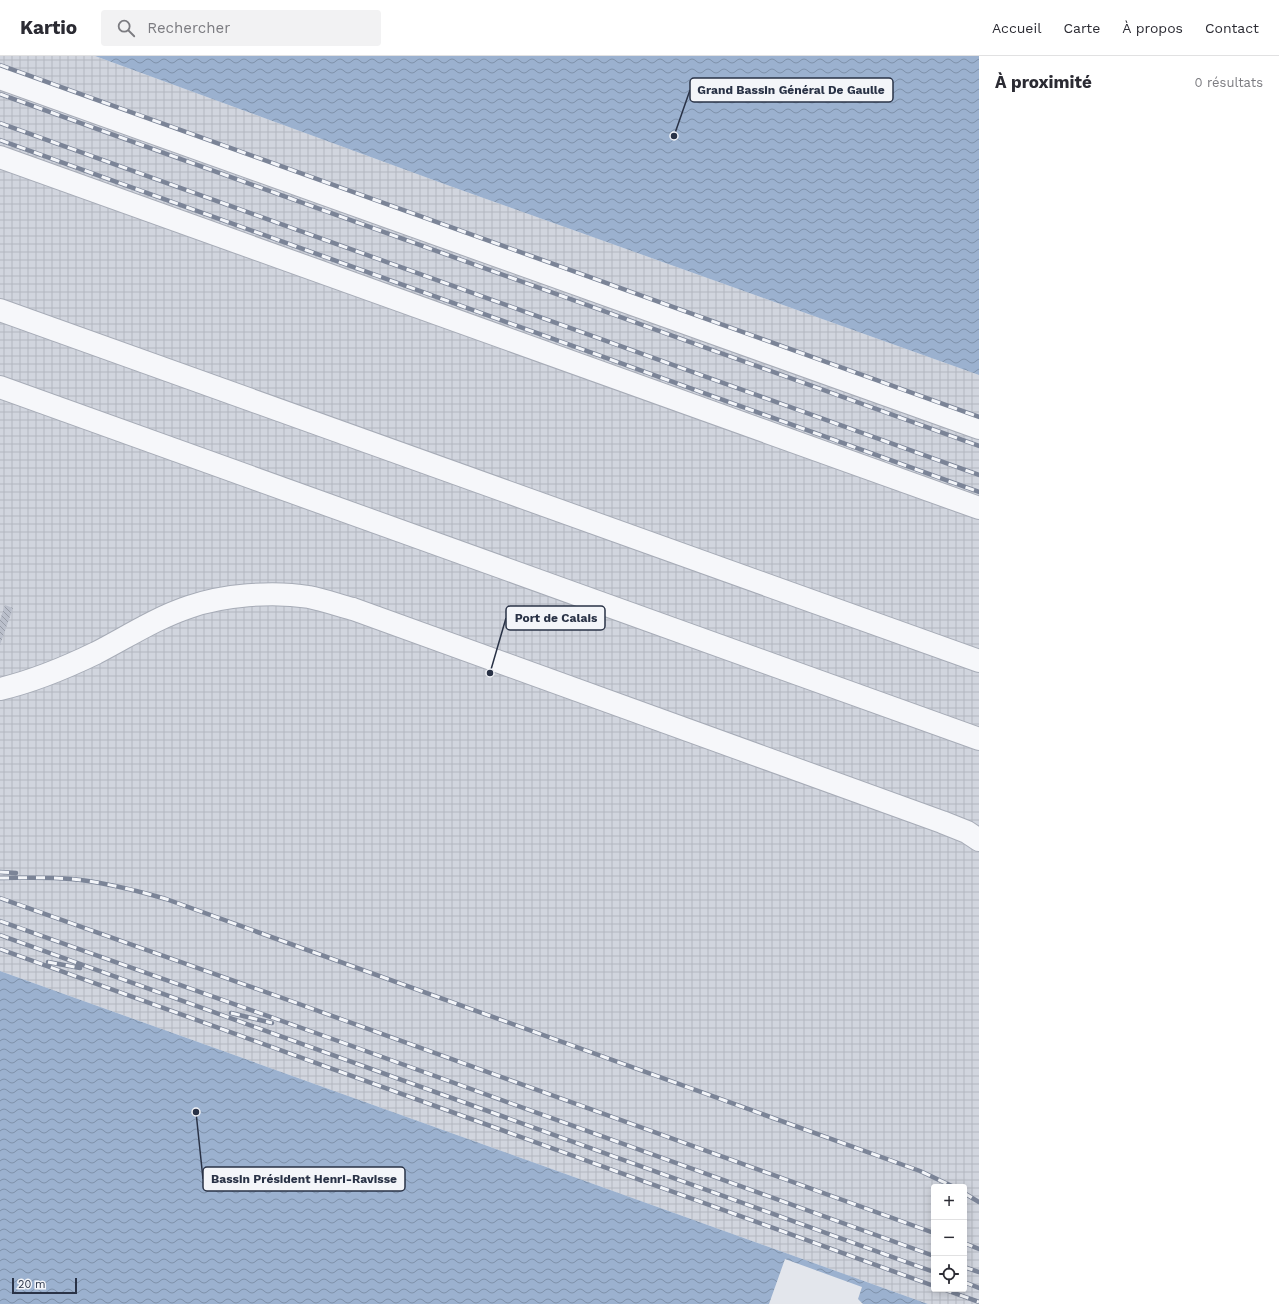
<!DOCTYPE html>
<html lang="fr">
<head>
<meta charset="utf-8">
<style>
	:root { --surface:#fff; --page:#f2f2f3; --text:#2b2b33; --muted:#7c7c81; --line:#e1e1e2 }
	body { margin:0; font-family:"Work Sans",sans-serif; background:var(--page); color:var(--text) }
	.controls { position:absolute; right:12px; bottom:12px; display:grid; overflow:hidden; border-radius:4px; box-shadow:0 2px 10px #0003 }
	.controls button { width:36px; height:36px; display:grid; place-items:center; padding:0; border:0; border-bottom:1px solid var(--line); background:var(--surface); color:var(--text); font:20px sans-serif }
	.scale { position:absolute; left:12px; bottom:10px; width:65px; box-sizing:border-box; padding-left:4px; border:2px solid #293246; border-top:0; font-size:11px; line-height:14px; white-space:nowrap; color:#293246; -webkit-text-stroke:3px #f3f5f9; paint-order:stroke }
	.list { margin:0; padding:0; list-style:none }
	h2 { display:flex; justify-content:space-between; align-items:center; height:52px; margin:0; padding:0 16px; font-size:17px }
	h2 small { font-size:13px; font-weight:400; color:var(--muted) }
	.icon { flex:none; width:22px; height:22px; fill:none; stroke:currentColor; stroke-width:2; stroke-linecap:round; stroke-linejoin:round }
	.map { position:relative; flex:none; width:979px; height:1248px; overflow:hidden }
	header { display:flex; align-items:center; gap:24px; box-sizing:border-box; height:56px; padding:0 20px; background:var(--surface); border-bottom:1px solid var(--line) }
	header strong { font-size:19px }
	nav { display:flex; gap:22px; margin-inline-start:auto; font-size:14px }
	.search { width:280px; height:36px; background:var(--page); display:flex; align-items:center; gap:10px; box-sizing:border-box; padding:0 14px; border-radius:4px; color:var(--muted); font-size:15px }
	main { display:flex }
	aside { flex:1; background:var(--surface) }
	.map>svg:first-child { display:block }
	.industrial { fill:url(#industrial-grid); fill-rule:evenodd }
	.water { fill:url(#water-waves) }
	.pier { fill:#e3e6ec }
	.building { fill:url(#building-back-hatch) }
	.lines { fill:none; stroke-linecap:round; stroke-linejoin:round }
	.minor-casing { stroke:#a7acb7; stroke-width:24 }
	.minor { stroke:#f6f7fa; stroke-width:22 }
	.rail-casing { stroke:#7b8497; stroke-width:4.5 }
	.rail { stroke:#f3f5f9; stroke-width:3; stroke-dasharray:9; stroke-linecap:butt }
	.leader { fill:none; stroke:#293246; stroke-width:1.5 }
	.callout-dot { fill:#293246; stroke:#f3f5f9; stroke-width:1.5 }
	.callout { fill:#f3f5f9; stroke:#293246; stroke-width:1.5 }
	.callout-label { font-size:12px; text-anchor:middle; font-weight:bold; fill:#293246 }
</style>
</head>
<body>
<header>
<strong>Kartio</strong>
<div class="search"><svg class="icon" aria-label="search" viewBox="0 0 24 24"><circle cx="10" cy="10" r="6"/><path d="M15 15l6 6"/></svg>Rechercher</div>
<nav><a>Accueil</a><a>Carte</a><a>À propos</a><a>Contact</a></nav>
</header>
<main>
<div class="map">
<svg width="979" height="1248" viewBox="0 0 979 1248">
	<defs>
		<pattern id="industrial-grid" width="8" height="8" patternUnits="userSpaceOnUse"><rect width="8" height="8" fill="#d1d5de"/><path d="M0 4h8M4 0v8" fill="none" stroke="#b3b7c0"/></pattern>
		<pattern id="water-waves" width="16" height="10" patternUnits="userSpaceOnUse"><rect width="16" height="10" fill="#9bb1cf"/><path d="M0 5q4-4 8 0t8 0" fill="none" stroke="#7e91aa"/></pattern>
		<pattern id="building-back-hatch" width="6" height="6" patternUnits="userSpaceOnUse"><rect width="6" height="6" fill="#babfcb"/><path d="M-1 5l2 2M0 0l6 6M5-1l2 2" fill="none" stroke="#979ca7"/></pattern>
	</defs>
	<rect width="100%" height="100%" fill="#e3e6ec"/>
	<path class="industrial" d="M 0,0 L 95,0 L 447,129 L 979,319 L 979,1248 L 928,1248 L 0,915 ZM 934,1131 L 964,1131 L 964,1233 L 934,1233 Z"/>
	<path class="water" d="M 95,0 L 979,0 L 979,319 L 447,129 Z
		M 0,915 L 928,1248 L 0,1248 Z"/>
	<path class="pier" d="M 785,1203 L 862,1231 L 858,1243 L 863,1248 L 769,1248 Z"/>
	<path class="building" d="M 5,549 L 13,552 L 0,589 L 0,564 Z"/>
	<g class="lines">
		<defs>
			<path id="minor" d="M 0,22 L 979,372
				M 0,101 L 979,452
				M 0,254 L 979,605
				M 0,331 L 979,683
				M 0,633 C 34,625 65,612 96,597 C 127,581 156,562 189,551 C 223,539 272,535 309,541 C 324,544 338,549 353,553 L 942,766 L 967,776 L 979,784"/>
		</defs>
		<use href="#minor" class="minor-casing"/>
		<use href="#minor" class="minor"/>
		<defs>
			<path id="rail" d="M 0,9 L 979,361
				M 0,38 L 979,390
				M 0,67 L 979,419
				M 0,84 L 979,436
				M 0,816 L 16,817
				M 0,822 C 24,822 48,821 71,823 C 103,826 135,834 166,843 L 920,1115 L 954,1131
				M 0,842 L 288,944 L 934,1177
				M 0,865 L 327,981 L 934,1200
				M 0,879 L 934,1216
				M 0,893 L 934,1230
				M 48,906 L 80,912
				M 231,957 L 272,967
				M 964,1137 L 979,1146
				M 964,1187 L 979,1193
				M 964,1211 L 979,1216
				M 964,1226 L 979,1232
				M 943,1233 L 979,1246"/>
		</defs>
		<use href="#rail" class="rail-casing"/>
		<use href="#rail" class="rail"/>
	</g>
	<path class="leader" d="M674 80L690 34M490 617L506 562M196 1056L203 1123"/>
	<g class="callout-dot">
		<circle cx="674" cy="80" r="4"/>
		<circle cx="490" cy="617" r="4"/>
		<circle cx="196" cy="1056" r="4"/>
	</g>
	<g class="callout">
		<rect x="690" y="22" width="203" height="24" rx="4"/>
		<rect x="506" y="550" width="99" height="24" rx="4"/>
		<rect x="203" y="1111" width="202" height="24" rx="4"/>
	</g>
	<g class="callout-label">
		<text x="791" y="38">Grand Bassin Général De Gaulle</text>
		<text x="556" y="566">Port de Calais</text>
		<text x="304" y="1127">Bassin Président Henri-Ravisse</text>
	</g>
</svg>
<div class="controls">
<button>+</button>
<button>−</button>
<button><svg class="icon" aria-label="locate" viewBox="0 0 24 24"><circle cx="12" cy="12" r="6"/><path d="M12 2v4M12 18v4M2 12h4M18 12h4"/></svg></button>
</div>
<div class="scale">20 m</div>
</div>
<aside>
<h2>À proximité<small>0 résultats</small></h2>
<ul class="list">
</ul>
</aside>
</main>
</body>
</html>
